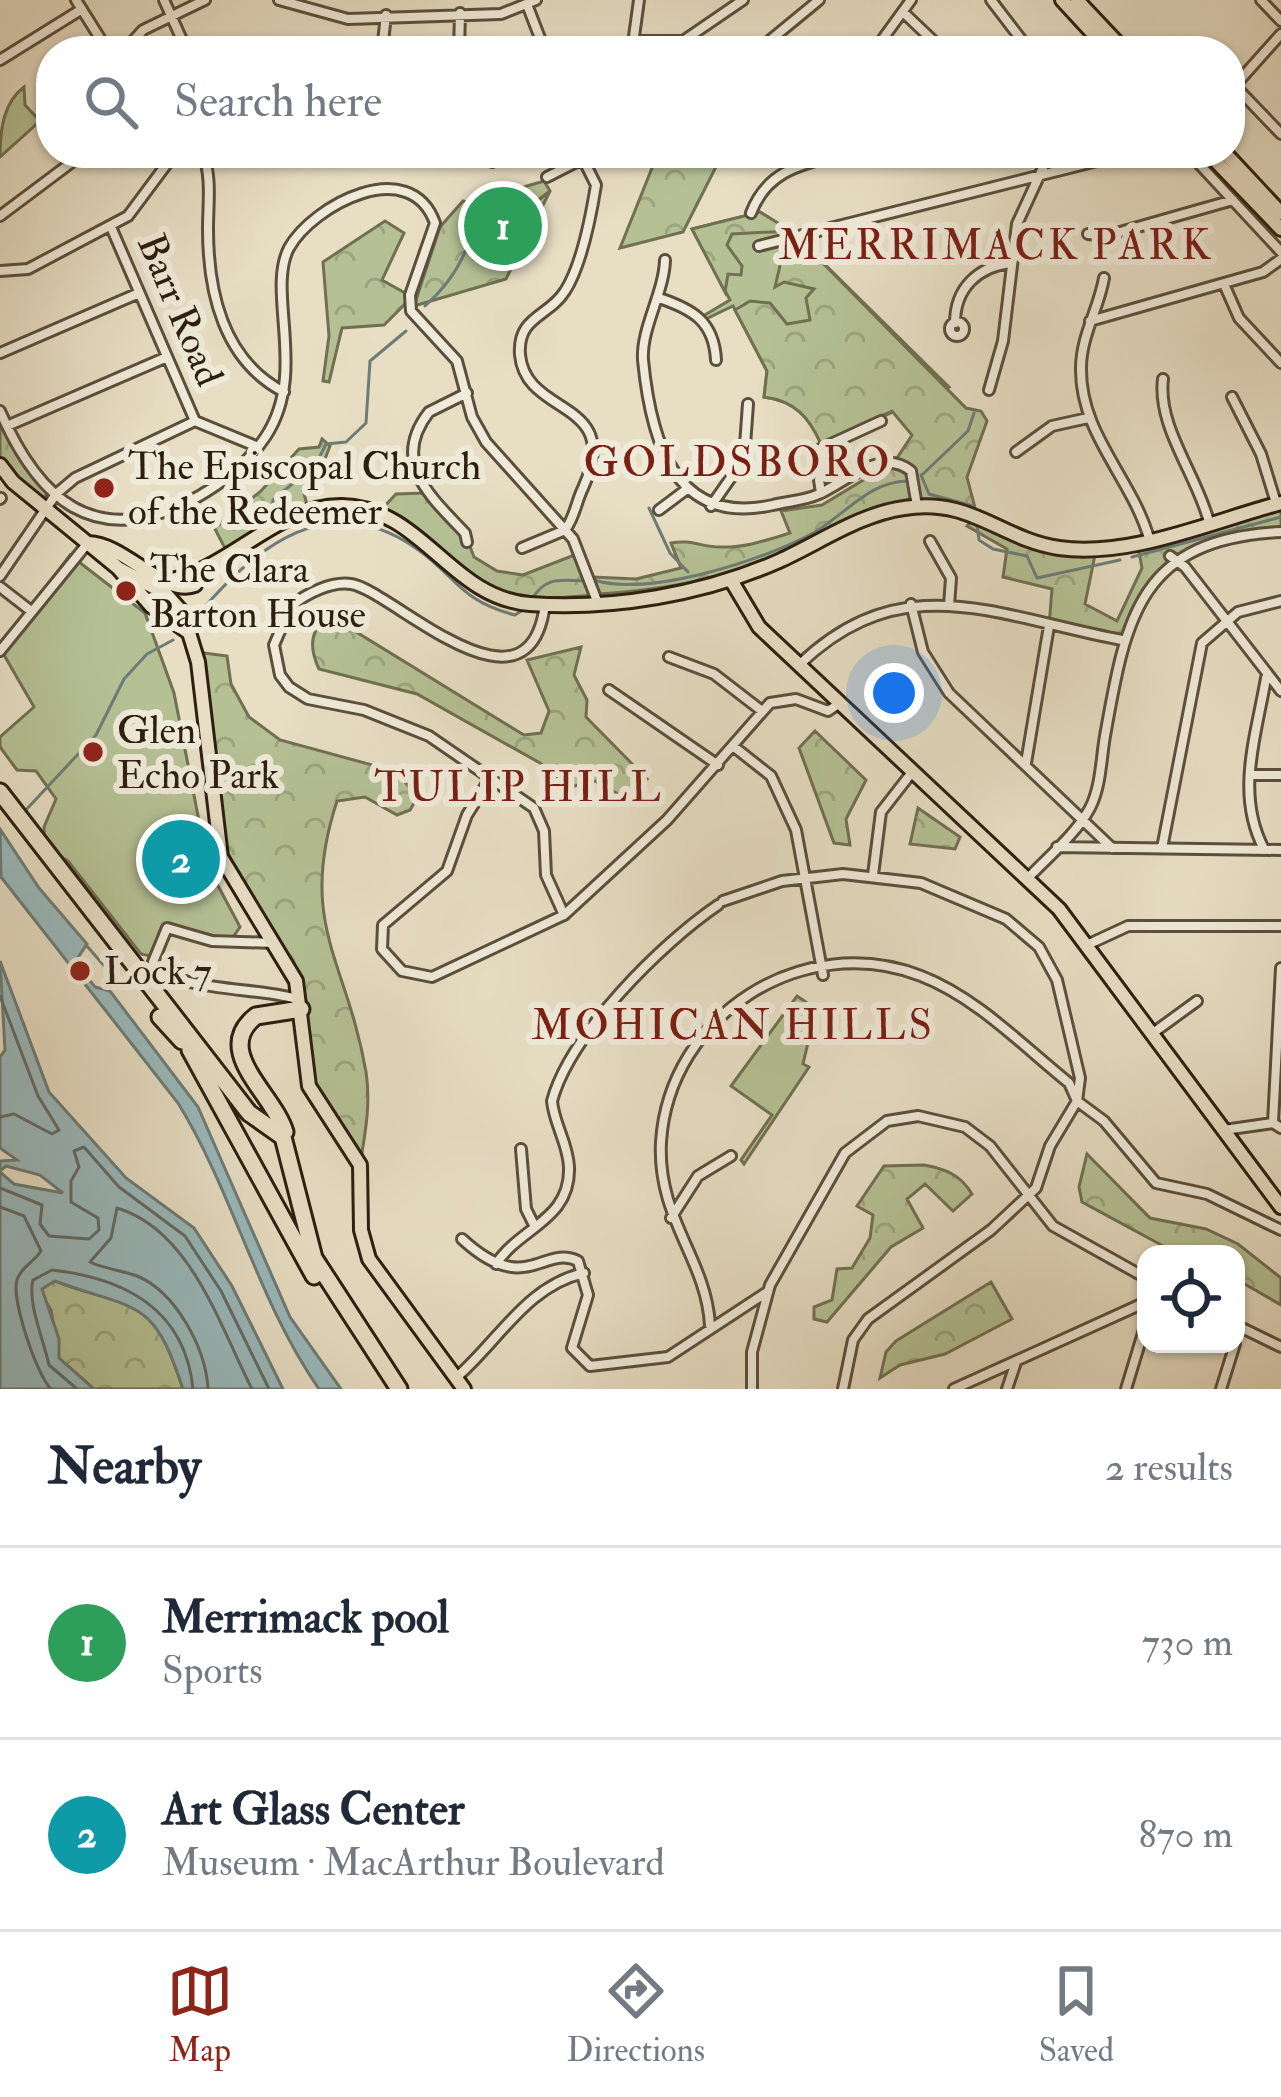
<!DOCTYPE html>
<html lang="en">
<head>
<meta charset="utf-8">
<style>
	:root { --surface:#fff; --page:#f2f2f3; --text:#1f2937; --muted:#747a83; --line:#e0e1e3; --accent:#8f2418 }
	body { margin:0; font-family:"IM FELL Double Pica",serif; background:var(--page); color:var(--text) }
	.controls { position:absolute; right:36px; bottom:36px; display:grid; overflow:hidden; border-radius:24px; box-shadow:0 3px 9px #0004 }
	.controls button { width:108px; height:108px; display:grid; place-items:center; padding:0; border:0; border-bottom:3px solid var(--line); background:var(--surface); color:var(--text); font:60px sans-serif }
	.you { position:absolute; left:894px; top:693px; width:42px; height:42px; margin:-30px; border:9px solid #fff; border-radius:50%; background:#1a73e8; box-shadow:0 0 0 18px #1a73e833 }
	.badge { display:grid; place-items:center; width:78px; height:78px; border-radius:50%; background:var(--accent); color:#fff; font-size:39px; font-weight:700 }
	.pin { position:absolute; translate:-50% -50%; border:6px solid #fff; box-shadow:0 3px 12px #0006 }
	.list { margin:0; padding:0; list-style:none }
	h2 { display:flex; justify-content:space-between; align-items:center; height:156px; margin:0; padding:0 48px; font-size:51px }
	h2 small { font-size:39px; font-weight:400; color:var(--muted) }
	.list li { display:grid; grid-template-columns:78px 1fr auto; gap:36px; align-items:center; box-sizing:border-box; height:192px; padding:0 48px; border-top:3px solid var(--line) }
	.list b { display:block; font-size:45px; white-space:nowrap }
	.list p { margin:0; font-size:39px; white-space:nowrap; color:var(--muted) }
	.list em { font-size:39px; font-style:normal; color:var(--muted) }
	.icon { flex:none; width:66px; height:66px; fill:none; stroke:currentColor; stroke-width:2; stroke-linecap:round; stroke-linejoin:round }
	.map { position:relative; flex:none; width:1281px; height:1389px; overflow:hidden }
	.search { position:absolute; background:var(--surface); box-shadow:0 3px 9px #0004; left:36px; right:36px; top:36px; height:132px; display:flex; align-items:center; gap:30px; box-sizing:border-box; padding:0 42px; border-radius:48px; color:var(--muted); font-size:45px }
	.sheet { height:540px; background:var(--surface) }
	nav { display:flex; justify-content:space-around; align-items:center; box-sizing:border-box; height:168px; border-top:3px solid var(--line); background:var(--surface); font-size:33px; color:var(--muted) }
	nav a { display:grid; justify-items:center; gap:6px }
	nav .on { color:var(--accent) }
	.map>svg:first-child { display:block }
	.green { fill:#b5c195; stroke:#707052; stroke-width:3 }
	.forest { fill:url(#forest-crowns); stroke:#707052; stroke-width:3 }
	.water { fill:#9ababd; stroke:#6e7c77; stroke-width:3 }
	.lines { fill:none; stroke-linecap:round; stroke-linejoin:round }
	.shore { stroke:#636c66; stroke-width:3 }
	.stream { stroke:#6e7c77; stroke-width:3 }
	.minor-casing { stroke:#5b4f3c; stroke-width:14 }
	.major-casing { stroke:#2c1f0f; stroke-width:18 }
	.highway-casing { stroke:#2c1f0f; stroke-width:21 }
	.minor { stroke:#efead9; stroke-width:8 }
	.major { stroke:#e7dec4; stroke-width:12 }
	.highway { stroke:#e7dec4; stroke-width:15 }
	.poi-dot { fill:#8f2418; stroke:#efead9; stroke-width:4.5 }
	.labels { text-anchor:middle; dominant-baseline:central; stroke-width:12; stroke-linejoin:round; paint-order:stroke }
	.street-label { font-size:39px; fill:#2c1f0f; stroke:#efead9 }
	.poi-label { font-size:39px; fill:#2c1f0f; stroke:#efead9; text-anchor:start }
	.neighbourhood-label { font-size:42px; letter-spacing:3px; fill:#7a1f14; stroke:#efead9 }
</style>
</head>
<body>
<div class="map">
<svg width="1281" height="1389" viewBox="0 0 1281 1389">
	<defs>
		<pattern id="forest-crowns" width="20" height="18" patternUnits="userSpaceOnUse" patternTransform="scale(3)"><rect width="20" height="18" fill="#b5c195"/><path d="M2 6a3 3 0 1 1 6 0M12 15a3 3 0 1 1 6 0" fill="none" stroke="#9ca57f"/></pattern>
	</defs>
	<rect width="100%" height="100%" fill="#e7dec4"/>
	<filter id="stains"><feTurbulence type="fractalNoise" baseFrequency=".00167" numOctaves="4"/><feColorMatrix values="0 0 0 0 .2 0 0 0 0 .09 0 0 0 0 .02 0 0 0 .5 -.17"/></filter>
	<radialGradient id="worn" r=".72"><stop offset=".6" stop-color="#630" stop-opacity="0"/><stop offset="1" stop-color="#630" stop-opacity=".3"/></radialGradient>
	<path class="green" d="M 24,87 L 25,105 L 40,121 L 0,157 C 0,128 4,102 24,87 Z
		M 544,181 L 550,191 L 530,207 L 501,248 L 486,241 L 478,223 C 488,194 515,190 544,181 Z
		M 760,212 L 794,234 L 949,387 L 821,444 C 809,417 795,401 764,397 L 767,371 L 733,306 L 706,319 L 703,316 L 730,300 L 692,229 Z
		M 70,555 L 145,613 L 174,693 L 208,867 L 240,927 L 231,940 L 167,924 L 151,956 L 141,954 L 68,861 L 45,848 L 44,827 L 56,799 L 36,771 L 17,770 L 0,747 L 0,737 L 34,707 L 0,648 Z
		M 797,996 L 816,1009 L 803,1064 L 809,1067 L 744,1164 L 741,1160 L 772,1115 L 731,1086 Z"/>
	<path class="forest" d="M 658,153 L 723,153 L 683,232 L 620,248 Z
		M 550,191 L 506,279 L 414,306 L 440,227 L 463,201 L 470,203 L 462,219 L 471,211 L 481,213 L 484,237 L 501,248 L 530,207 Z
		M 760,212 L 791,231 L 732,234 L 727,245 L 742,266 L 741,275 L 728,274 L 725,292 L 692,229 Z
		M 385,221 L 404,233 L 382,280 L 407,294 L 406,303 L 384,325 L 342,328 L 329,382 L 323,381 L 329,336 L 323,262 Z
		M 801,241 L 966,408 L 981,411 L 987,421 L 967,477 L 975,508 C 893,477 820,542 746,567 C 698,584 649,591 599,594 L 594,577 L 636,579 L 681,568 L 671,543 C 690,539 702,547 720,547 C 745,548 767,540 790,533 L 781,511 L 822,505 L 870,476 L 888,472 L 912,435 L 892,411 L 821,444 C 809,417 795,401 764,397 L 767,371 L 735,310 L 750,301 L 770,303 L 787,324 L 810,320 L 806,298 L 814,289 L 784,282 L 775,287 L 785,244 Z
		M 0,417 L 27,468 L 49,490 L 42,502 L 0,459 Z
		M 322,439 L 330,446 L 321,469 L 303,490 L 308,508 L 228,554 L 205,510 L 193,514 L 192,509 L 205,504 L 220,524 L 261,491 L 299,449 L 319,447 Z
		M 427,493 L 465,533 L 474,557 L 497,571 L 523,575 L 577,554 L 592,595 C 556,598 513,606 480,584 C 445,561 421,526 382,509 L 396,494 Z
		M 1281,508 L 1281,532 C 1194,536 1164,568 1122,640 L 1049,626 L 1052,589 L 1003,577 L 1007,549 L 967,526 L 977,514 L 1024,538 L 1096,550 L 1085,604 L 1117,621 L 1142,568 L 1137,542 Z
		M 325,620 L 348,627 L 524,735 L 541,733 L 549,711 L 527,660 L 581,647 L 574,675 L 587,700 L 586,717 L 647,779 L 620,795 L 595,781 L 570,787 L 540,763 L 417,694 L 319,669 C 311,652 308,633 325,620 Z
		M 197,652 L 227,656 L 231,684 L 249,717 L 280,740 L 398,772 L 417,798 L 410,810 L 397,815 L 365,797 L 337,801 C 297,924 347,960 366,1072 C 371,1104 365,1134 360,1165 L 309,1086 L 296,981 L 221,857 Z
		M 815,731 L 866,780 L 846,819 L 850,845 L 834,843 L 799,748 Z
		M 918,808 L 960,837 L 955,849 L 910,844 Z
		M 1087,1154 L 1150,1218 L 1206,1229 L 1238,1244 L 1281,1278 L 1281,1305 L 1236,1279 L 1236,1254 L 1178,1254 L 1082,1202 L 1079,1187 Z
		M 924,1165 C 945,1169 960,1174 972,1194 L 953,1211 L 925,1184 L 907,1199 L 923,1228 L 891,1247 L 827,1322 L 814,1319 L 814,1307 L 832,1300 L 837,1269 L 852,1268 L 870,1238 L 873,1215 L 857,1206 L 884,1166 Z
		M 55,1281 C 137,1312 151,1291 183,1389 L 94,1389 L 59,1358 L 51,1310 L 43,1297 L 42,1288 Z
		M 991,1282 L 1012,1319 L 945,1354 L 900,1365 L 880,1378 L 886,1352 L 896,1341 Z"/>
	<path class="water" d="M 0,829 L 39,888 L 87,944 L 75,962 L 95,987 L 110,991 L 198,1107 L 290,1317 L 341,1389 L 319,1389 C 257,1300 234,1194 178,1103 L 1,877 Z
		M 0,961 L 49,1092 L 126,1178 L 194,1228 L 232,1286 L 283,1389 L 183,1389 C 153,1295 135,1311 55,1281 L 42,1289 L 59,1339 L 59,1358 L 94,1389 L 0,1389 L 0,1172 L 14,1184 L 63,1193 L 40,1175 L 6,1166 L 0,1171 L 0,1161 L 17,1160 L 0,1148 L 0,1057 L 5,1050 Z"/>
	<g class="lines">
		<path class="shore" d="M 0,996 L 38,1096 L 59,1130 L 52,1134 L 14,1114 L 0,1117
			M 0,1188 L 42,1205 L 40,1224 L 49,1236 L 89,1239 L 99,1230 L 98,1218 L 71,1202 L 71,1181 L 79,1167 L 74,1151 L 84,1147 L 119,1187 L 185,1236 L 221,1291 L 269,1389
			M 0,1207 L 24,1216 L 41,1251 C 35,1261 21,1267 17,1280 C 11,1299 37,1376 51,1389
			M 77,1389 L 49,1365 C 44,1341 27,1302 33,1280 L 52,1270 C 124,1278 185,1309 193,1389
			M 208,1389 C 206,1349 176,1292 137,1276 C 122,1270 104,1269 90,1262 L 111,1238 L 117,1208 C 191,1230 220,1327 252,1389"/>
		<path class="stream" d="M 425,306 C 454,280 471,250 475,214
			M 923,474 L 968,431 L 974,413
			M 921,475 L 929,494 L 973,506
			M 649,508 L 670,553 L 688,572
			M 271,521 L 273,500 L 316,464 L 326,444 L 346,442 L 366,423 L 370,361 L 406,331
			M 977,525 L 979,540 L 993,549 L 1027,556 L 1037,578 L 1120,560
			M 1132,557 L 1281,517
			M 594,580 C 648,597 763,561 815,532 C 848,512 870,481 909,481
			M 531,600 C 546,576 560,580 584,581
			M 197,616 C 256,545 330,487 417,549 C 457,577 460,601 515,615 L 526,608
			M 24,812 L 96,735 L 124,679 L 147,654 L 173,640
			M 86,945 L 107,969 L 105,987"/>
		<defs>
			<path id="minor" d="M 76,0 L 108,51
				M 164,0 L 187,51
				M 279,0 L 348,19 L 501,14 L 536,0
				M 991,0 L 1030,51
				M 1261,0 L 1281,21
				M 528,7 L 545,51
				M 903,12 L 944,51
				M 634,41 L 683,41 L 743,0
				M 124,51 L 143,30 L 205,0
				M 382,51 L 386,15
				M 459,51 L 460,13
				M 632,51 L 639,0
				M 757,51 L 819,0
				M 874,51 L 911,0
				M 0,60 L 82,9
				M 1235,86 L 1281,134
				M 1230,91 L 1281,34
				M 203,153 C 212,179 208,202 208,229 C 208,293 224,361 284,392
				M 488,153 L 492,162
				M 1189,153 L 1281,252
				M 547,177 L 594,153
				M 751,213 C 768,168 805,164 847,153
				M 0,216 L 84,153
				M 111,227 L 195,421 L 258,447
				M 1088,234 L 1106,236 L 1233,200
				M 759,246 L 1129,153
				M 665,260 C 664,293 641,328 643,360 C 651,442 675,527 773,505 C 789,501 804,501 819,494 C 846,482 881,447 911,471 L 917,506
				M 0,271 L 28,269 L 128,216 L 175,153
				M 1104,278 C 1099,308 1081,336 1081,368 C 1080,434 1131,477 1149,538
				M 1224,284 L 1239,318 L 1281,363
				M 659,298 C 692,309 714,321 716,360
				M 1090,321 L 1263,272 L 1281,259
				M950 329a7 7 0 1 1 14 0a7 7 0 1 1-14 0Z
				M 955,323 C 955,288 978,267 1010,263
				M 0,353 L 139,293
				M 1163,379 C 1157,427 1197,475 1209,522
				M 989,390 L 1003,341 L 1017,224 L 1046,161
				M 1232,397 L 1261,454 L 1276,503
				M 0,411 C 39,500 94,549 190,501 C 220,485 247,465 266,436 C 308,372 266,292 289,248 C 313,205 410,154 435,223 L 410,295 L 411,311 L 457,361 L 472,417 L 486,442 L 573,539 L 597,601
				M 7,426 L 167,357
				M 1016,452 L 1052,426 L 1088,418
				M 821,493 L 819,480 L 826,466 L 820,449 L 881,421
				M 0,499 L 1,498
				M 711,506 L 744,459 L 748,404
				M 659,510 L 687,489
				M 930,541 L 951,578 L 949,606
				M 467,542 L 465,533 C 430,496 390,462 429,412 L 467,393
				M 522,548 L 565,530 C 575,517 576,502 583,488 C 624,398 526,418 520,355 C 517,316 549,317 565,291 C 582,265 591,216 596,185 L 580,153
				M 1170,556 L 1185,567 L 1281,691
				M 0,576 L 56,494 L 75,478 L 195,421
				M 0,587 L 31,611
				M 545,604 C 529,731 390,589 351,584 C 331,581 306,594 291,606 L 274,645 L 280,675 L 289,687 L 308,699 L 364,710 L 429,736 L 534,808 L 544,831 L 546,875 L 564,915
				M 911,604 L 923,652 L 949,693 L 1112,848
				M 0,651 L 87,544
				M 669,657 L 714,674 L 762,711
				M 800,664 C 904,565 998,617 1122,640
				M 609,690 L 718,765
				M 733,746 L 771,776 L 796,830 L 823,975
				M 1026,763 L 1049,626
				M 1250,775 L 1281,775
				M 491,777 L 467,815 L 447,871 L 383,925 L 382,949 L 402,971 L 432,977 L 564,915 L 667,820 L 770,703 L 796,699 L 828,711 L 840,703
				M 1057,847 L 1281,850
				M 1162,848 L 1202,643 L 1238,612 L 1281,601
				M 1264,849 C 1235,794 1256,737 1266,678
				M 873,875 L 881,812 L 913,771
				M 1029,877 C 1049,856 1076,834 1090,808 C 1101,787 1101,759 1105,736 C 1126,617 1139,539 1281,532
				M 723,901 L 782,881 L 843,874 L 921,883 L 1006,919 L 1039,947 L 1057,980 L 1080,1078 L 1077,1101 L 1050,1146 L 1036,1188 L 991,1230 L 868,1319 L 853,1340 L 843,1389
				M 274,943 L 212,941 L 167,928 L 153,962 C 169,992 265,987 300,1000
				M 1087,945 L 1128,926 L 1281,926
				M 1153,1033 L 1197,1001
				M 1273,1123 L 1281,968
				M 1224,1130 L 1273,1123 L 1281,1128
				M 521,1149 L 526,1209 L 535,1227
				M 671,1218 L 698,1176 L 731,1156
				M 462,1239 C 526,1298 543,1244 578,1261 L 588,1295 L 572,1348 L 590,1366 L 668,1357 L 767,1292
				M 496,1264 C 520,1227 571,1220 569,1167 C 568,1143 554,1124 552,1101 C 570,1034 662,943 718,905
				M 710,1325 C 706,1258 657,1219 661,1142 C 669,1015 803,930 921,976 C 976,997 1023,1046 1069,1083 L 1077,1101 L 1104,1121 L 1156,1183 L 1207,1194 L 1281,1230
				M 1236,1325 L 1281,1347
				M 458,1376 C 499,1340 528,1285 584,1273
				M 752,1389 L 752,1352 L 770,1285 L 845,1153 L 887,1121 L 918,1116 L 965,1127 L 990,1146 L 1053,1226 L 1146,1278
				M 954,1389 L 1146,1302
				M 1007,1389 L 1016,1362
				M 1126,1389 L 1146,1323
				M 1221,1389 L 1235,1344"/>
			<path id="major" d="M 1062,0 L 1109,51
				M 1077,0 L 1125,51
				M 1208,153 L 1281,229
				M 1225,153 L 1281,213
				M 0,465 L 13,482 L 118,568 L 151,606 L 188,632
				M 89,543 C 124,544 165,597 195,585
				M 118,568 L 166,594 L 183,613 L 198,662 L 221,857 L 296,981 L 309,1086 L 360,1165 L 361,1230 L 369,1259 L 464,1389
				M 731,580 L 759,627 L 1059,909 L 1281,1207
				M 151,583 C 224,580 270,505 342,506 C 423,508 450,598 530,604 C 612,610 704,594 779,561 C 819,543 860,514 904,508 C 971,497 1000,539 1059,548 C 1131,558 1212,521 1281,503"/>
			<path id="highway" d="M 0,792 L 249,1113 L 283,1137 L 314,1258 L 399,1389
				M 160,1017 L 182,1041
				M 190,1050 L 314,1276
				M 285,1132 C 274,1094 211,1051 256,1016 L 301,1009"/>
		</defs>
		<use href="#minor" class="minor-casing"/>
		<use href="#major" class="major-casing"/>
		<use href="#highway" class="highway-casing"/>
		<use href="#minor" class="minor"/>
		<use href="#major" class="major"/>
		<use href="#highway" class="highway"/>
	</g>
	<g class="poi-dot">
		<circle cx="104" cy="488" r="12"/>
		<circle cx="126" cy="591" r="12"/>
		<circle cx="93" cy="752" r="12"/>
		<circle cx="80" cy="971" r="12"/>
	</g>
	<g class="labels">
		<g class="street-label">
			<text transform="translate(180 310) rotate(67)">Barr Road</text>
		</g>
		<g class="poi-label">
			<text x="128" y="466">The Episcopal Church<tspan x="128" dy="45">of the Redeemer</tspan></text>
			<text x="150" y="569">The Clara<tspan x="150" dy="45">Barton House</tspan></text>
			<text x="117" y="730">Glen<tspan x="117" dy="45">Echo Park</tspan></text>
			<text x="104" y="971">Lock 7</text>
		</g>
		<g class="neighbourhood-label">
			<text x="996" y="246">MERRIMACK PARK</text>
			<text x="738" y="463">GOLDSBORO</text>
			<text x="519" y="788">TULIP HILL</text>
			<text x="733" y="1026">MOHICAN HILLS</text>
		</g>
	</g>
	<rect width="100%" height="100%" filter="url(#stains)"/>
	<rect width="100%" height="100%" fill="url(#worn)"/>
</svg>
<div class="controls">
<button><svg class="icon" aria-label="locate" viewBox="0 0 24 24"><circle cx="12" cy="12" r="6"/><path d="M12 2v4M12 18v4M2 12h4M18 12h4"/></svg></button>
</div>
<div class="you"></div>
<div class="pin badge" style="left:503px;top:226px;background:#2e9e5b">1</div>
<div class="pin badge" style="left:181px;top:859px;background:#0f9aa8">2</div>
<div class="search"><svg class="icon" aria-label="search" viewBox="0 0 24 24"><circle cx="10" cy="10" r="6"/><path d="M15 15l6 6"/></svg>Search here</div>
</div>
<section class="sheet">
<h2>Nearby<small>2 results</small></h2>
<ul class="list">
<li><span class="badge" style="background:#2e9e5b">1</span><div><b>Merrimack pool</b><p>Sports</p></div><em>730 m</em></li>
<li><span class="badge" style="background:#0f9aa8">2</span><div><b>Art Glass Center</b><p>Museum · MacArthur Boulevard</p></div><em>870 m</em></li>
</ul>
</section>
<nav>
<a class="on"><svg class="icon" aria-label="map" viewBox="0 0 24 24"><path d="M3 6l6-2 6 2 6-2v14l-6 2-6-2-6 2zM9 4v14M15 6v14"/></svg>Map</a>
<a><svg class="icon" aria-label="directions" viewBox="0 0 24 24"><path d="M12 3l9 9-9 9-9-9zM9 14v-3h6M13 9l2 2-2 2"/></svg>Directions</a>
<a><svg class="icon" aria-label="saved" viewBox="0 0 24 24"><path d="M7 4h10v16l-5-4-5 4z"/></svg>Saved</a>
</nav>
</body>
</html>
